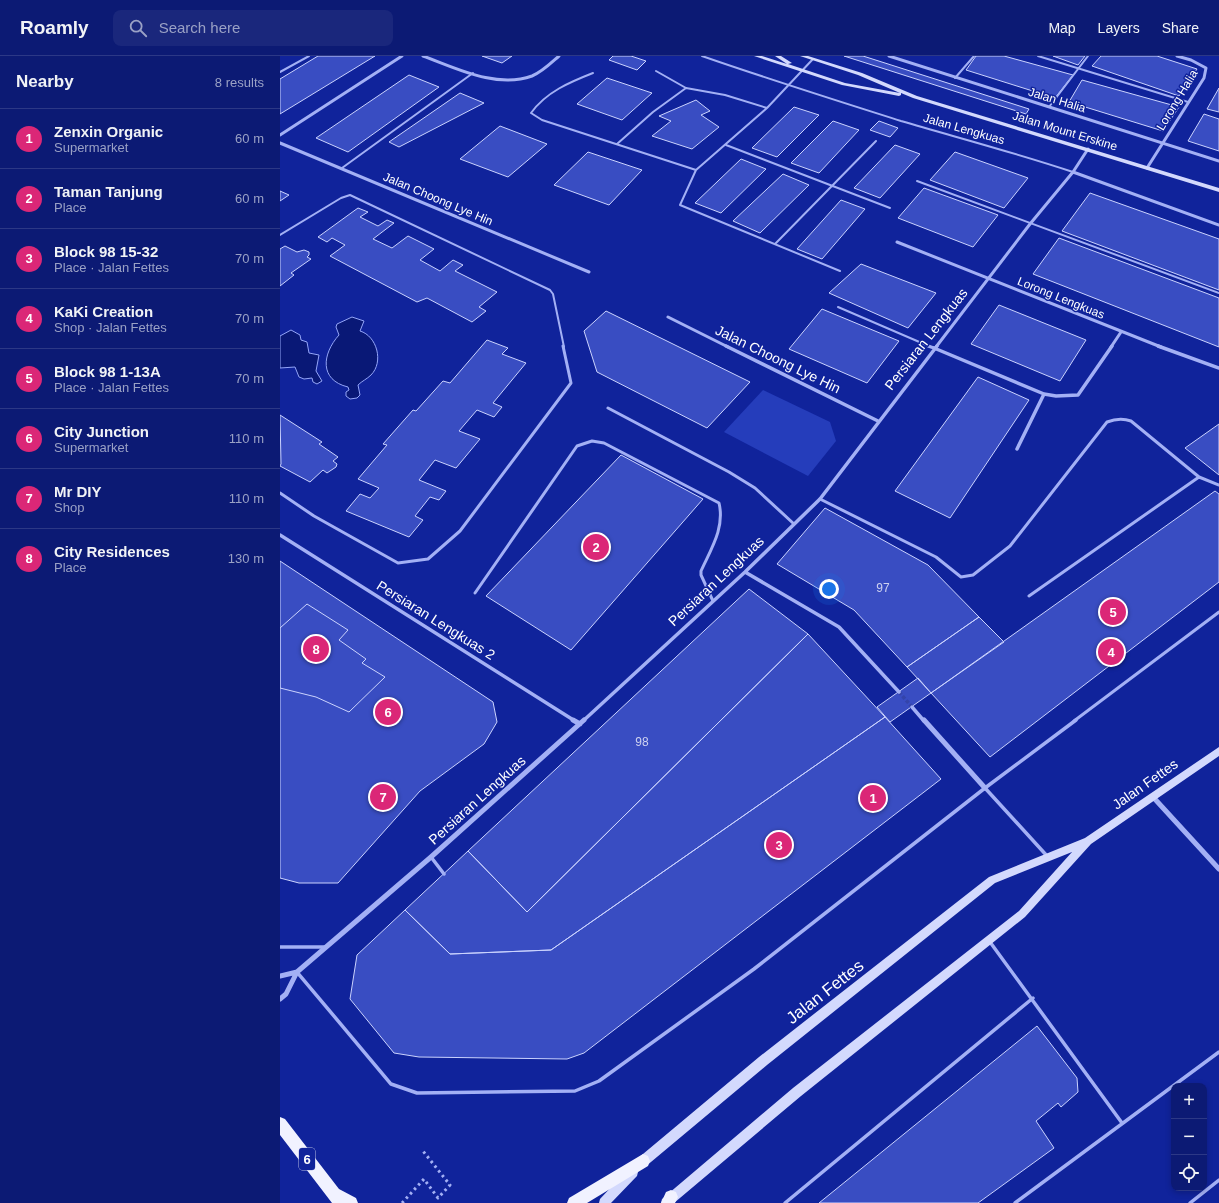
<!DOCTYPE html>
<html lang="en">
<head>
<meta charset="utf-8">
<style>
	:root { --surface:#0c1a74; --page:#1a277c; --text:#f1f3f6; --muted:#9aa1c5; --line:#2c3886; --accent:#db2777 }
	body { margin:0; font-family:Helvetica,sans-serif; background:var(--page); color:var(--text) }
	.controls { position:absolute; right:12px; bottom:12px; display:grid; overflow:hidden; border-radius:8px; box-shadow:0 2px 6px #0003 }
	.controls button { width:36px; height:36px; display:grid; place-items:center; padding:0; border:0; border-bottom:1px solid var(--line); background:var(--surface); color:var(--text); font:20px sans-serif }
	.you { position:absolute; left:549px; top:533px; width:14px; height:14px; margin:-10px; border:3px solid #fff; border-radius:50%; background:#1a73e8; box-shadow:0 0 0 6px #1a73e833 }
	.badge { display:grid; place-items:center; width:26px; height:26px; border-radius:50%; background:var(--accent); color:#fff; font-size:13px; font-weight:700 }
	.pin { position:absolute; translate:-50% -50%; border:2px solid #fff; box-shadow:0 1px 4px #0006 }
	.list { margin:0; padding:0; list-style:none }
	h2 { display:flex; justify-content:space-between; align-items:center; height:52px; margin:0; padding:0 16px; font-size:17px }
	h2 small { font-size:13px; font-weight:400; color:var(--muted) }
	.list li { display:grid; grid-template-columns:26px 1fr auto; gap:12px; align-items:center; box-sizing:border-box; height:60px; padding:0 16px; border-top:1px solid var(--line) }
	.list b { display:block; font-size:15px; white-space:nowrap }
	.list p { margin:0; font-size:13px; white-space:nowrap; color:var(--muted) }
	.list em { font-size:13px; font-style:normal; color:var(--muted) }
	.icon { flex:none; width:22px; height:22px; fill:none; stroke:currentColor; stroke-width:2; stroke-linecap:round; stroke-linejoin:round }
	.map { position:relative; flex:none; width:939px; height:1147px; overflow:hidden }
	header { display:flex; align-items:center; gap:24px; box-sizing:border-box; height:56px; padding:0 20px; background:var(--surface); border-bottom:1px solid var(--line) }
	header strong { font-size:19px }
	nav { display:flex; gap:22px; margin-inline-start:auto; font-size:14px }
	.search { width:280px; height:36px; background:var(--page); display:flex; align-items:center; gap:10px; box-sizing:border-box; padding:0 14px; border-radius:8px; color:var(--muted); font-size:15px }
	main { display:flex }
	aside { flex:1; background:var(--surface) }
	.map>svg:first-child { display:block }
	.green { fill:#253dbb }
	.water { fill:#091876; stroke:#94a5f8 }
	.building { fill:#394dc2; stroke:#cbd3fe }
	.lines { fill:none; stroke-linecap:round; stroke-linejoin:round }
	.street-tunnel { stroke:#3444aa; stroke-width:3.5; stroke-dasharray:3.5 2; stroke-linecap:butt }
	.path { stroke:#a3b0f5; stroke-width:3; stroke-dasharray:2.5 3.5; stroke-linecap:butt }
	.lane-far2 { stroke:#a3b0f5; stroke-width:2 }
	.lane-far1 { stroke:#a3b0f5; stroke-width:3 }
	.lane { stroke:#a3b0f5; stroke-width:3.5 }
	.street-far2 { stroke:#a3b0f5; stroke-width:3 }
	.street-far1 { stroke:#a3b0f5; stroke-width:3.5 }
	.street { stroke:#a3b0f5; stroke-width:5 }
	.secondary { fill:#d3d9fd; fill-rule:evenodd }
	.primary { fill:#f1f2ff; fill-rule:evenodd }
	.labels { text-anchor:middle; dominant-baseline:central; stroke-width:3; stroke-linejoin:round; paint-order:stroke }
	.far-street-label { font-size:12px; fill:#fff; stroke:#10239b }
	.number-label { font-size:12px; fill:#ced2f0 }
	.shield { fill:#10239b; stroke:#b7bde1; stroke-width:1 }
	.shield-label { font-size:13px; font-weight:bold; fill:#fff }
	.street-label { font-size:14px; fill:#fff; stroke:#10239b }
	.near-street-label { font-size:17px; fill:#fff; stroke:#10239b }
</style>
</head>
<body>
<header>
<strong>Roamly</strong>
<div class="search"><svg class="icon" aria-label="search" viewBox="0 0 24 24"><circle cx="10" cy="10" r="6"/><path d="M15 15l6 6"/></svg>Search here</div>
<nav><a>Map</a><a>Layers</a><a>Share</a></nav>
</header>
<main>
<aside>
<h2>Nearby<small>8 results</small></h2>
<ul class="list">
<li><span class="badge">1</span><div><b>Zenxin Organic</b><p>Supermarket</p></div><em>60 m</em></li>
<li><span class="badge">2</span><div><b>Taman Tanjung</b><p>Place</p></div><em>60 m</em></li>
<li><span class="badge">3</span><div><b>Block 98 15-32</b><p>Place · Jalan Fettes</p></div><em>70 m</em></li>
<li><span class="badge">4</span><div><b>KaKi Creation</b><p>Shop · Jalan Fettes</p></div><em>70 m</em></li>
<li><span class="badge">5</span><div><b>Block 98 1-13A</b><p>Place · Jalan Fettes</p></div><em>70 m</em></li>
<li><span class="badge">6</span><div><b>City Junction</b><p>Supermarket</p></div><em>110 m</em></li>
<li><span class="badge">7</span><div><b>Mr DIY</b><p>Shop</p></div><em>110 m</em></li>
<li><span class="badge">8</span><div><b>City Residences</b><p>Place</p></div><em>130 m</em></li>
</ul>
</aside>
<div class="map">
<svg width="939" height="1147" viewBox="0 0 939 1147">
	<rect width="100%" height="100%" fill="#10239b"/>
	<path class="green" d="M 483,334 L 550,366 L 556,385 L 528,420 L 444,376 Z"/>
	<path class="water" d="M 72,261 L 84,265 L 80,275 C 97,280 104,306 91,319 C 87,323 82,325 78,329 L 80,339 L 77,342 L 70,343 L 66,340 L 66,336 L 69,334 L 68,331 C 39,324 42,298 59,279 L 56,271 L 57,268 Z
		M 11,274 L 20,279 L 21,284 L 27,286 L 29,297 L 39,299 L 36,315 L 42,325 L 37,328 L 33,326 L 32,322 L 24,323 L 19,321 L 15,311 L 0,312 L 0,280 Z"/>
	<path class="building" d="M 38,0 L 95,0 L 0,58 L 0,23 Z
		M 202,0 L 232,0 L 222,7 Z
		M 333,0 L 351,0 L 366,5 L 357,14 L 329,4 Z
		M 564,0 L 583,0 L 749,53 L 746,58 Z
		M 696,0 L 724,0 L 793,19 L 775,42 L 686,14 Z
		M 773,0 L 805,0 L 798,9 Z
		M 821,0 L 877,0 L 917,13 L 899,40 L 812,10 Z
		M 129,19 L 159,31 L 68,96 L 36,82 Z
		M 327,22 L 372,37 L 342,64 L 297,48 Z
		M 802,24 L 899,51 L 883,75 L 789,46 Z
		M 939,32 L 939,56 L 927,53 Z
		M 180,37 L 204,47 L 119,91 L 109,86 Z
		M 416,44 L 430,55 L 421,59 L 439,71 L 412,93 L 372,80 L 391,65 L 379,60 Z
		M 514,51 L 539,59 L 497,101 L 472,92 Z
		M 924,58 L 939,63 L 939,95 L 908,85 Z
		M 553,65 L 579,74 L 539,117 L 511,107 Z
		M 599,65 L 618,72 L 610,81 L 590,74 Z
		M 220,70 L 267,88 L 228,121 L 180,103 Z
		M 615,89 L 640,98 L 600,142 L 574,132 Z
		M 308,96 L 362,114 L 329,149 L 274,129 Z
		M 675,96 L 748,122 L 724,152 L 650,124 Z
		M 461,103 L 486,113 L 441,157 L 415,147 Z
		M 503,118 L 529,129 L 480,177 L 453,165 Z
		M 644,132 L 718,159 L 693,191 L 618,162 Z
		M 0,135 L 9,139 L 0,145 Z
		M 810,137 L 939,183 L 939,234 L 782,175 Z
		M 561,144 L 585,153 L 542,203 L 517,193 Z
		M 78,152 L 88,156 L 80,161 L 98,170 L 107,164 L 114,167 L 93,183 L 112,192 L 128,180 L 154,193 L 140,204 L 160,215 L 173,204 L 183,209 L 175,215 L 217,236 L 199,251 L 206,255 L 192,266 L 147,242 L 137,246 L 50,200 L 65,189 L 52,182 L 47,186 L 38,181 Z
		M 779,182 L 939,242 L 939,291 L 753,218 Z
		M 5,190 L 17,196 L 24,194 L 29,196 L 29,199 L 27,201 L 31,203 L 11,217 L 14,219 L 0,230 L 0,193 Z
		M 581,208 L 656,237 L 628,272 L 549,237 Z
		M 719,249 L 806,284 L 780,325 L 691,288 Z
		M 542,253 L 619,285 L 587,327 L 509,293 Z
		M 326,255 L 470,326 L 427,372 L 317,316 L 304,275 Z
		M 207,284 L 228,292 L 222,298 L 246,307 L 213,347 L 222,351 L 214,361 L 197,354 L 179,375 L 200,383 L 176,412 L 155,404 L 139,424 L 166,435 L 159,444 L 150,441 L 135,460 L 143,464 L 129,481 L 66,455 L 80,438 L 90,442 L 99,432 L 78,423 L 107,389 L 103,388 L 133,354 L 136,355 L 163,325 L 170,327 Z
		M 698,321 L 749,344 L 670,462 L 615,435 Z
		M 0,359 L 42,386 L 39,388 L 58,401 L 53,405 L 57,408 L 56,411 L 47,417 L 43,414 L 30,426 L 0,410 L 1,408 Z
		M 939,368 L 939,419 L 905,392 Z
		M 341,399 L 423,443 L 291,594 L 206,540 Z
		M 935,435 L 939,438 L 939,526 L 710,701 L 651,637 Z
		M 545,452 L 648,509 L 699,561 L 627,611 L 574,554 L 497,508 Z
		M 0,505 L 213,646 L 217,666 L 204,688 L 140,735 L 58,827 L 19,827 L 0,822 Z
		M 469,533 L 528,578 L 247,856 L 188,795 Z
		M 27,548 L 68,574 L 59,584 L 86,603 L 82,607 L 105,621 L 69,656 L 36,641 L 0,632 L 0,572 Z
		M 699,561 L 724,586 L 651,637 L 627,611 Z
		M 528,578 L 605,661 L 271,894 L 170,898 L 125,854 L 188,795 L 247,856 Z
		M 638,622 L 651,637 L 610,666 L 597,651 Z
		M 605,661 L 661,723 L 304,997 L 287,1003 L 139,1001 L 114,997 L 70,943 L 77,899 L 125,854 L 170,898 L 271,894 Z
		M 757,970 L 797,1022 L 798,1036 L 781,1051 L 778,1047 L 756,1065 L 774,1092 L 698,1147 L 539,1147 Z"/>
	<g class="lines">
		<path class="street-tunnel" d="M 619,636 L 632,651"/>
		<path class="path" d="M 122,1147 L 144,1123 L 158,1142 L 170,1129 L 143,1095"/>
		<path class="lane-far2" d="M 422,0 C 488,23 555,44 621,65 C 679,82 736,97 793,116
			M 758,0 L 908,46
			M 533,3 L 487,52 L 416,114 L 400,149 L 560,215
			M 376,15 L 406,32 L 445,39 L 487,52
			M 0,16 L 29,0
			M 313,17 C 290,26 266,36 251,57 L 262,64 L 416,114
			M 675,22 L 694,0
			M 769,51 L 808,0
			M 337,88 L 373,56 L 406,32
			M 446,89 L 610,152
			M 62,112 L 193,17
			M 637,125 L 939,237
			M 0,179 L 61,142 L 70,139 L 270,234 L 273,238 L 284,291
			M 495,188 L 596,85
			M 558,251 L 651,291"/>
		<path class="lane-far1" d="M 648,290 L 654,292
			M 328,352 L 449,416 L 475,432 L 514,468
			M 0,437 L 34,460 L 118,507 L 148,503 L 180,475 L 291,327 L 283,290
			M 540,443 L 656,501 L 681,521 L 693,519 L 730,490 L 827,366 C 835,363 842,362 851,365 L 919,421 L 939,429
			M 195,537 L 297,390 L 312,385 L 324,387 L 439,447 C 445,472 431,493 421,515 L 421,519 L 433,545
			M 749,540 L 919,421
			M 794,665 L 939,556"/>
		<path class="lane" d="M 705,732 L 768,801
			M 151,801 L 164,818
			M 710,886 L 842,1067
			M 0,891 L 45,891
			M 17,916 L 111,1028 L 137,1037 L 295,1035 L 319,1025 L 474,913 L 705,732 L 796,664
			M 505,1147 L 753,942
			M 735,1147 L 939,996
			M 910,1147 L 939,1124"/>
		<path class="street-far2" d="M 143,0 C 176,12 216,33 252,20 C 262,16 271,7 279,0
			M 609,0 L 939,105
			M 0,79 L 122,0
			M 0,87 L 309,216
			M 867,112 L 924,22 L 926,12 L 911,4 L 897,0
			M 793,116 L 939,169
			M 617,186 L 881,291
			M 388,261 L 448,291
			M 656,291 L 750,168 L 793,116 L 808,93
			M 831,291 L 841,276"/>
		<path class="street-far1" d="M 446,290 L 598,365
			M 878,290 L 939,312
			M 654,292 L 764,338 L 776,340 L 798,339 L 832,290
			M 737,393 L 764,338
			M 0,479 L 295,665
			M 465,516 L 559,571 L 619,636
			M 632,651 L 644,665
			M 303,665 L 465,516 L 540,443 L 657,290"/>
		<path class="street" d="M 293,664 L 300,668
			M 644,664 L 705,732
			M 873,741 L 939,813
			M 0,920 L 17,916
			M 0,943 L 6,938 L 17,916 L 151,801 L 304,664"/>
		<path class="secondary" d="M 474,0 L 482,0 L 507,8 L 495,0 L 501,0 L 512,7 L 508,8 L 565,27 L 620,37 L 578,19 L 520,0 L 528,0 L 582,17 L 637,40 L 939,132 L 939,136 L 633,42 L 621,37 L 621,39 L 619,40 L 562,29 Z
			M 939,691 L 939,700 L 811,788 L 745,861 L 521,1040 L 394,1147 L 381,1147 L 382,1143 L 513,1032 L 739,855 L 792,796 L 715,827 L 487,1009 L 365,1111 L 361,1112 L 357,1111 L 356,1107 L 357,1103 L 479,1001 L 709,821 L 805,782 Z
			M 353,1111 L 357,1112 L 358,1116 L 357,1120 L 331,1147 L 319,1147 L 320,1143 L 349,1112 Z"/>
		<path class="primary" d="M 0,1061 L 5,1063 L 59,1133 L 76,1142 L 78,1147 L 52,1147 L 0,1079 Z
			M 363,1098 L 368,1100 L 370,1105 L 368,1110 L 307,1147 L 287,1147 L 289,1142 Z
			M 391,1134 L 396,1136 L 398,1141 L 395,1147 L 381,1147 L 386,1136 Z"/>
	</g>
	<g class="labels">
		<g class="far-street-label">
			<text transform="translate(777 44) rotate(17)">Jalan Halia</text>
			<text transform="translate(897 44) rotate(-59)">Lorong Halia</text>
			<text transform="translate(684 73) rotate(16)">Jalan Lengkuas</text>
			<text transform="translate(785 75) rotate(17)">Jalan Mount Erskine</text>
			<text transform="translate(158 143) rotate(23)">Jalan Choong Lye Hin</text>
			<text transform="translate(781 242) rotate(22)">Lorong Lengkuas</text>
		</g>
		<g class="number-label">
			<text x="603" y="532">97</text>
			<text x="362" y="686">98</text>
		</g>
		<rect class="shield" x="19" y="1092" width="16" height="22" rx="3"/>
		<g class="shield-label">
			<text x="27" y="1103">6</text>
		</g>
		<g class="street-label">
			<text transform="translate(646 283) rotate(-52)">Persiaran Lengkuas</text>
			<text transform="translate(498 303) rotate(26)">Jalan Choong Lye Hin</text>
			<text transform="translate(436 525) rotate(-43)">Persiaran Lengkuas</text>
			<text transform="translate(156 564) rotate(32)">Persiaran Lengkuas 2</text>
			<text transform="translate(865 728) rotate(-35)">Jalan Fettes</text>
			<text transform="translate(197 744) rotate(-42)">Persiaran Lengkuas</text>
		</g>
		<g class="near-street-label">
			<text transform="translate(545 936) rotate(-38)">Jalan Fettes</text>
		</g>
	</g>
</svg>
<div class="controls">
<button>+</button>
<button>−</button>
<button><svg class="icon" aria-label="locate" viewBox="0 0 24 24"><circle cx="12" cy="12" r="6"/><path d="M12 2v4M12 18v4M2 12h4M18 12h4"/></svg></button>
</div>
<div class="you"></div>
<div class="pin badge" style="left:593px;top:742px">1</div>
<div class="pin badge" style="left:316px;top:491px">2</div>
<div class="pin badge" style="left:499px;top:789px">3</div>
<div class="pin badge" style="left:831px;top:596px">4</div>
<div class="pin badge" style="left:833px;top:556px">5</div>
<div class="pin badge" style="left:108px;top:656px">6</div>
<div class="pin badge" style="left:103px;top:741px">7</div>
<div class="pin badge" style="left:36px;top:593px">8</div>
</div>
</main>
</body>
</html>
